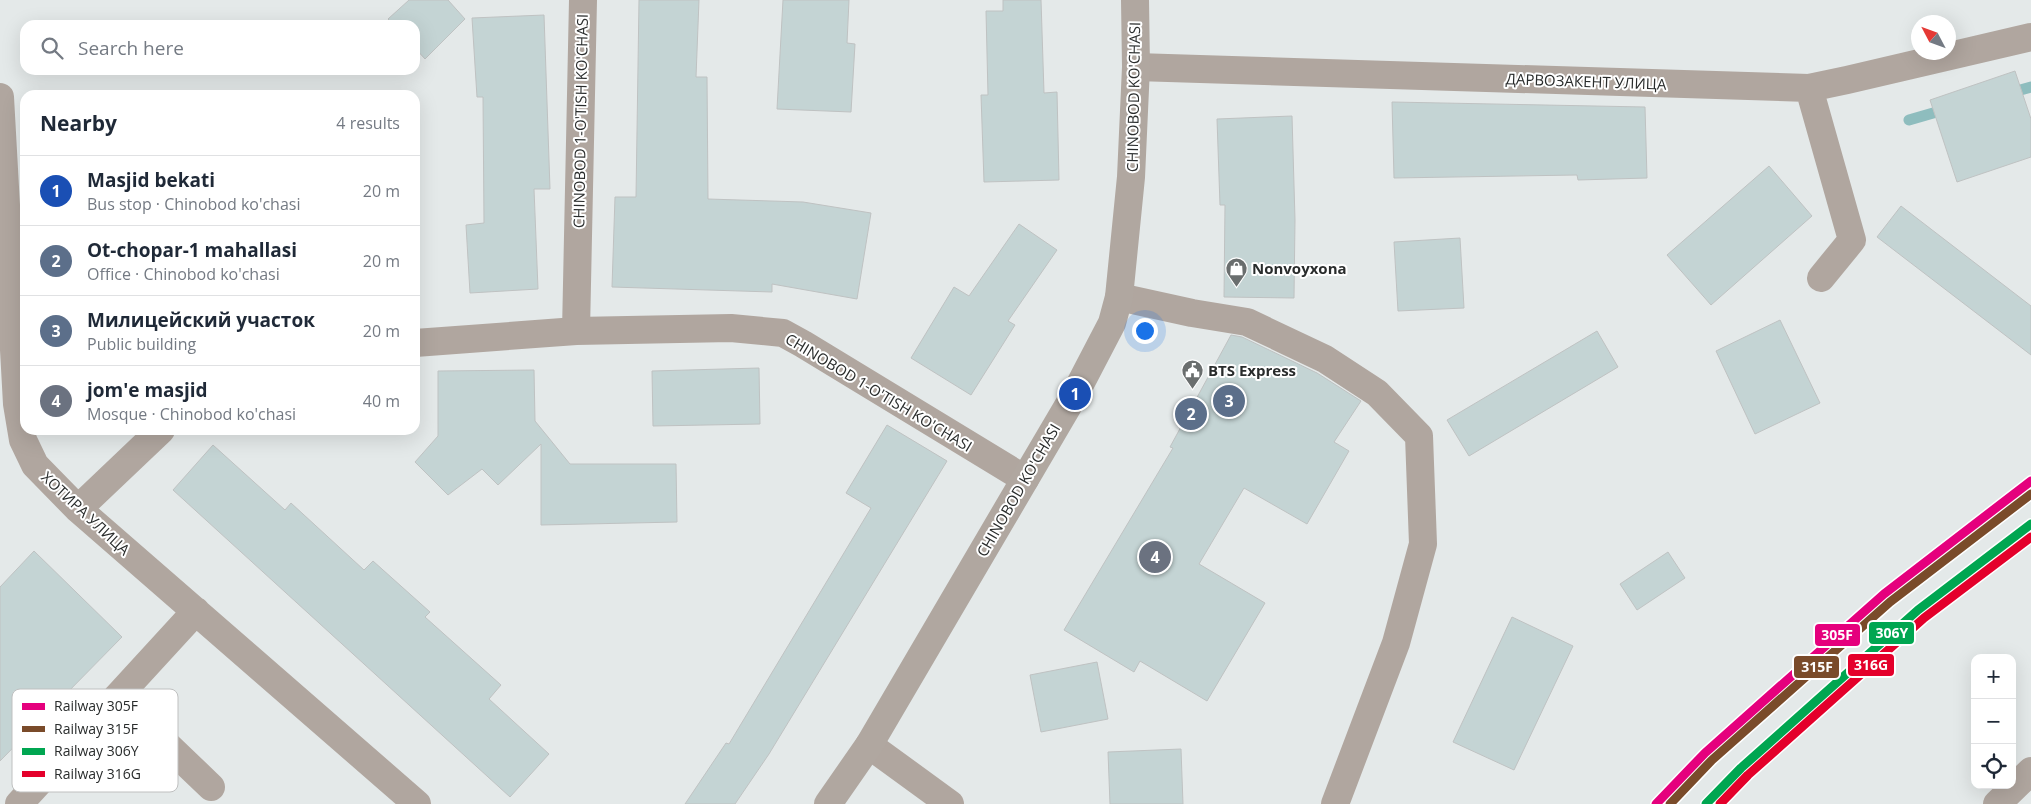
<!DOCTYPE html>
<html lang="en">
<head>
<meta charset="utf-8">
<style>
	:root { --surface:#fff; --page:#f6f6f7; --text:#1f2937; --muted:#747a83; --line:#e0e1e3; --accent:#6a6e6e }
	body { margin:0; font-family:"Open Sans",sans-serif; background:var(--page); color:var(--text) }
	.controls { position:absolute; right:15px; bottom:15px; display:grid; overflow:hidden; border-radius:10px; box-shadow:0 5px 20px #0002 }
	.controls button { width:45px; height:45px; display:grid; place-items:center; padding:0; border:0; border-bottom:1px solid var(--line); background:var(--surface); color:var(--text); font:25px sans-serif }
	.compass { position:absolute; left:1911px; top:15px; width:45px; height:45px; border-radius:50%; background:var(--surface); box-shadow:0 5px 20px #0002; rotate:311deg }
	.you { position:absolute; left:1144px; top:330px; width:18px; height:18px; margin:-12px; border:4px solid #fff; border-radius:50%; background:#1a73e8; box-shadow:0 0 0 8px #1a73e833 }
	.badge { display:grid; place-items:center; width:32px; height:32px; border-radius:50%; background:var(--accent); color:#fff; font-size:16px; font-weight:700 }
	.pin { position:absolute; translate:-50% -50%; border:2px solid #fff; box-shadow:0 1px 5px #0006 }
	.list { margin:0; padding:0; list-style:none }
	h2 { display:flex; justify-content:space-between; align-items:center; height:65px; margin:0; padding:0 20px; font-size:21px }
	h2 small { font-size:16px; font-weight:400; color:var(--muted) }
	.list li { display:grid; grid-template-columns:32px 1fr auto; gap:15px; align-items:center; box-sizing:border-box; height:70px; padding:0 20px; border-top:1px solid var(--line) }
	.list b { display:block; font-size:19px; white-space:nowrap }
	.list p { margin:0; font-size:16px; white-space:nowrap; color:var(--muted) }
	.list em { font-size:16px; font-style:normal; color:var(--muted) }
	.icon { flex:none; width:28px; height:28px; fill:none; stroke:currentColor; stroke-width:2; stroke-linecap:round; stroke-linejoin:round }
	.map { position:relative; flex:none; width:2031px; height:804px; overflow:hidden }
	.search { position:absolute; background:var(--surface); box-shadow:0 5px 20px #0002; left:20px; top:20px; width:400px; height:55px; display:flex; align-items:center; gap:12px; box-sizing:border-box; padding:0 18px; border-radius:15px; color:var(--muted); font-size:19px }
	.panel { position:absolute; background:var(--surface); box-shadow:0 5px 20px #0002; left:20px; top:90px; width:400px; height:345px; border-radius:15px }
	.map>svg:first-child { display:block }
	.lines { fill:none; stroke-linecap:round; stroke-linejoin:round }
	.stream { stroke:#8ebdbe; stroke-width:11 }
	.building { fill:#c4d4d4; stroke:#bfc2c2 }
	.minor { stroke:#b0a69f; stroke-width:28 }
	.major { stroke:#b0a7a0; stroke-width:28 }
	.rail-1-casing { stroke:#fff; stroke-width:12 }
	.rail-2-casing { stroke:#fff; stroke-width:12 }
	.rail-3-casing { stroke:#fff; stroke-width:12 }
	.rail-4-casing { stroke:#fff; stroke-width:12 }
	.rail-1 { stroke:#e5007d; stroke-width:9 }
	.rail-2 { stroke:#7a4b2a; stroke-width:9 }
	.rail-3 { stroke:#00a651; stroke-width:9 }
	.rail-4 { stroke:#e4002b; stroke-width:9 }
	.labels { text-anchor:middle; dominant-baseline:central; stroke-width:4; stroke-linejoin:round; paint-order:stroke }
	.street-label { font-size:15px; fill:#292c2c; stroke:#fff }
	.poi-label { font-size:15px; font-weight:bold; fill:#292c2c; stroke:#fff; text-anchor:start }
	.key { fill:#fff; stroke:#bfc0c0; stroke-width:1 }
	.key-label { font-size:14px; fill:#292c2c }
	.line-badge { stroke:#fff; stroke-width:2 }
	.badge-label { font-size:14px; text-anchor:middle; font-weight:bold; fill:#fff }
</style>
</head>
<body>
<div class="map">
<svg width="2031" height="804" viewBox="0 0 2031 804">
	<rect width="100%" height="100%" fill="#e4e9e9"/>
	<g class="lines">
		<path class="stream" d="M 2006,94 L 2031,87
			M 1909,120 L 1947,109"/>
	</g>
	<path class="building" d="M 409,0 L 448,0 L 465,19 L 425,59 L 415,48 L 415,25 L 394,25 L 388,19 Z
		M 639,0 L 699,0 L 696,77 L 707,77 L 708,199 L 803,202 L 871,213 L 857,299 L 772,284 L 772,292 L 612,287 L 615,197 L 636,197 Z
		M 783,0 L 849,0 L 847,43 L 855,44 L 851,112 L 777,109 Z
		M 1003,0 L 1041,0 L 1044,93 L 1057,92 L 1059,180 L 984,182 L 981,95 L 988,95 L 986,11 L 1003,11 Z
		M 544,15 L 550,189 L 534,189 L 538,289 L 470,293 L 466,225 L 484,223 L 483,97 L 477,97 L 472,18 Z
		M 2015,71 L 2031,119 L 2031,157 L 1957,182 L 1930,100 Z
		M 1392,102 L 1645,107 L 1647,178 L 1578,180 L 1577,175 L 1394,178 Z
		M 1292,116 L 1295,220 L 1294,298 L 1224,297 L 1225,205 L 1220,205 L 1217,119 Z
		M 1769,166 L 1812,216 L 1711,305 L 1667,255 Z
		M 1901,206 L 2031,306 L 2031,355 L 1877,237 Z
		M 1019,224 L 1057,250 L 1008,321 L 1015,325 L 971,395 L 911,358 L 954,287 L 969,296 Z
		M 1460,238 L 1464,308 L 1398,311 L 1394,242 Z
		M 1780,320 L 1820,403 L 1755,434 L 1716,351 Z
		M 1597,331 L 1618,367 L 1469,456 L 1447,420 Z
		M 1231,335 L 1242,337 L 1317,373 L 1361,401 L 1334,442 L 1349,451 L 1307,524 L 1244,488 L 1199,564 L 1265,603 L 1207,701 L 1140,661 L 1134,672 L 1064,630 L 1173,448 L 1170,447 Z
		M 759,368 L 760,424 L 653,426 L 652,371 Z
		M 534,370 L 535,421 L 570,464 L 676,464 L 677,522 L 541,525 L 541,444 L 498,485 L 482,469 L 448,495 L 415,462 L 438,436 L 438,371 Z
		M 887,425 L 947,461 L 769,754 L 735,804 L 685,804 L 726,743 L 729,744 L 871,508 L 846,493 Z
		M 213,445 L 285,510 L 291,503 L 364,570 L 373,561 L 430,612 L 425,617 L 501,685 L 489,699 L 549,754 L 510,797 L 173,490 Z
		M 34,551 L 122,637 L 0,761 L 0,587 Z
		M 1668,552 L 1685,578 L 1637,610 L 1620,584 Z
		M 1512,617 L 1573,646 L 1514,770 L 1453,742 Z
		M 1097,662 L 1108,719 L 1041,732 L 1030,675 Z
		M 1181,749 L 1183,804 L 1110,804 L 1108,752 Z"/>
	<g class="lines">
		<path class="minor" d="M 1136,67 L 1809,88 L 1847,80 L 2031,37
			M 1809,88 L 1852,240 L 1821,278
			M 0,97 L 17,404 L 23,440 L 35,465 L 78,509 L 417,804
			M 1119,297 L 1192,313 L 1247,322 L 1325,359 L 1377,393 L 1419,436 L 1423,544 L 1396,643 L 1335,804
			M 576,331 L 583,0
			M 415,343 L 576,331 L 731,328 L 783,333 L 803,344 L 1025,479
			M 78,509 L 161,430
			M 117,697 L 211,787
			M 869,745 L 950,804
			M 19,804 L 196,611
			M 1997,804 L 2031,771"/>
		<path class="major" d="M 828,804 L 869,745 L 1075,394 L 1112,323 L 1119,297 L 1131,177 L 1136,67 L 1135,0"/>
		<defs>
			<path id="rail-1" d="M 1656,804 L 1705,753 L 1884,594 L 2031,481"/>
			<path id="rail-2" d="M 1670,804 L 1712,760 L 1890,602 L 2031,494"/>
			<path id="rail-3" d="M 1706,804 L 1741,768 L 1918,610 L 2031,524"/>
			<path id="rail-4" d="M 1720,804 L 1748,775 L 1924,618 L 2031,537"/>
		</defs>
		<use href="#rail-1" class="rail-1-casing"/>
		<use href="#rail-2" class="rail-2-casing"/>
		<use href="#rail-3" class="rail-3-casing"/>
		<use href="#rail-4" class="rail-4-casing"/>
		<use href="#rail-1" class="rail-1"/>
		<use href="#rail-2" class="rail-2"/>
		<use href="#rail-3" class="rail-3"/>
		<use href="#rail-4" class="rail-4"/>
	</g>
	<defs>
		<symbol id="shop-pin" viewBox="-11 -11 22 30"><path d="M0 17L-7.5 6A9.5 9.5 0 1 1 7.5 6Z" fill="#6a6e6e" stroke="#fff"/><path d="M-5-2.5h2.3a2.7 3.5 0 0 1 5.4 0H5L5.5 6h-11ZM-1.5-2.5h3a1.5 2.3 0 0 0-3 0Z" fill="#fff"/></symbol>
		<symbol id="civic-pin" viewBox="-11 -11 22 30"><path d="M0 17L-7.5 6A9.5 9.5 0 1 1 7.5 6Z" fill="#6a6e6e" stroke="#fff"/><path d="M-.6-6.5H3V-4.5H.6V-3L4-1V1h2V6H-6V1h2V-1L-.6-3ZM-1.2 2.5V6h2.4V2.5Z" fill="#fff"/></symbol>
	</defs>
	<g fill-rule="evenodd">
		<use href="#shop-pin" x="1224" y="256" width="25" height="34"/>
		<use href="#civic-pin" x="1180" y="358" width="25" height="34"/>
	</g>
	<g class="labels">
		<g class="street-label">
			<text transform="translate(1586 81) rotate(2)">ДАРВОЗАКЕНТ УЛИЦА</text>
			<text transform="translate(1133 97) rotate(-89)">CHINOBOD KO'CHASI</text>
			<text transform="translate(580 121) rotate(-89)">CHINOBOD 1-O'TISH KO'CHASI</text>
			<text transform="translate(879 392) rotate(31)">CHINOBOD 1-O'TISH KO'CHASI</text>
			<text transform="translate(1018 490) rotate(-60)">CHINOBOD KO'CHASI</text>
			<text transform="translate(86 513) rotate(43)">ХОТИРА УЛИЦА</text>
		</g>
		<g class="poi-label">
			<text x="1252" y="268">Nonvoyxona</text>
			<text x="1208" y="370">BTS Express</text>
		</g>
	</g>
	<rect x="12" y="689" width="166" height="103" rx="8" class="key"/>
	<rect x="22" y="703" width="23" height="7" fill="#e5007d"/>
	<rect x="22" y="726" width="23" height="6" fill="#7a4b2a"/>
	<rect x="22" y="748" width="23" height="7" fill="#00a651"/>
	<rect x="22" y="771" width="23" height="6" fill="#e4002b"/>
	<g class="key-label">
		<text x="54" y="711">Railway 305F</text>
		<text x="54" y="734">Railway 315F</text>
		<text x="54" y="756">Railway 306Y</text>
		<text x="54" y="779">Railway 316G</text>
	</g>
	<g class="line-badge">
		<rect x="1868" y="621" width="47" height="24" rx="5" fill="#00a651"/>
		<rect x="1814" y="623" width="47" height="24" rx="5" fill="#e5007d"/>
		<rect x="1847" y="653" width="48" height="24" rx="5" fill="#e4002b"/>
		<rect x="1793" y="655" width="47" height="24" rx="5" fill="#7a4b2a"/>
	</g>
	<g class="badge-label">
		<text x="1892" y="638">306Y</text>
		<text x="1837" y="640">305F</text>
		<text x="1871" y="670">316G</text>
		<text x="1817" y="672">315F</text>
	</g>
</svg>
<div class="controls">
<button>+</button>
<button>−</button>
<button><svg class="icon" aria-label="locate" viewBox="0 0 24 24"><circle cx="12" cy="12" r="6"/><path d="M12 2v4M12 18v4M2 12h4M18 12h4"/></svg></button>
</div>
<svg class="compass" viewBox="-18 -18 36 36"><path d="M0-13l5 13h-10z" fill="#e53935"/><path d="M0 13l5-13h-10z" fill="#747a83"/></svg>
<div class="you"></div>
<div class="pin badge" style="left:1075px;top:394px;background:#1a4fb4">1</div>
<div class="pin badge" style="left:1191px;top:414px;background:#5c6f8a">2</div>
<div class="pin badge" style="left:1229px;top:401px;background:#5c6f8a">3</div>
<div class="pin badge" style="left:1155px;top:557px;background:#6b7280">4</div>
<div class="search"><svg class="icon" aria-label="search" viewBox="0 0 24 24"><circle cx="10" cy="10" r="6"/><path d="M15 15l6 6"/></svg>Search here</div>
<section class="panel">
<h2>Nearby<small>4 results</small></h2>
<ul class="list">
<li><span class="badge" style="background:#1a4fb4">1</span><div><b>Masjid bekati</b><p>Bus stop · Chinobod ko'chasi</p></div><em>20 m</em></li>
<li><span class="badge" style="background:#5c6f8a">2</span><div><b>Ot-chopar-1 mahallasi</b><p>Office · Chinobod ko'chasi</p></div><em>20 m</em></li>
<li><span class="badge" style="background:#5c6f8a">3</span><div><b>Милицейский участок</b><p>Public building</p></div><em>20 m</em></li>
<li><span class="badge" style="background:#6b7280">4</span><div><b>jom'e masjid</b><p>Mosque · Chinobod ko'chasi</p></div><em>40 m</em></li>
</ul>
</section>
</div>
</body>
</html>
